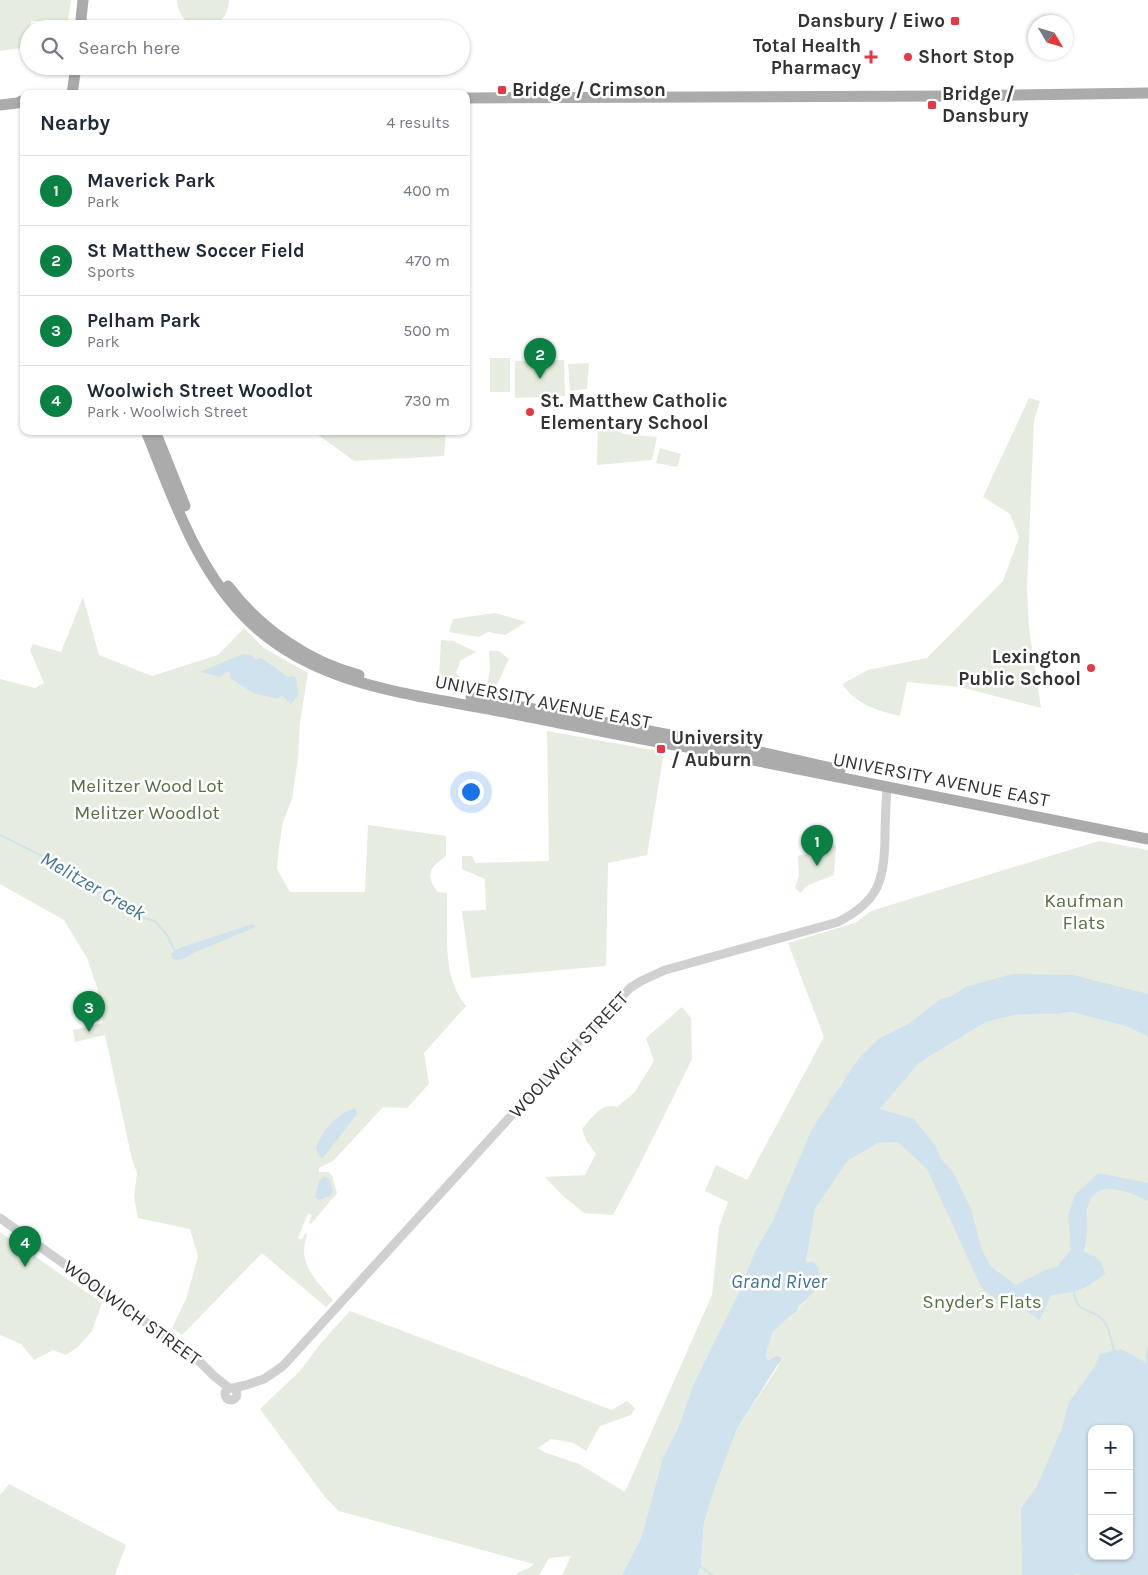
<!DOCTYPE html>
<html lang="en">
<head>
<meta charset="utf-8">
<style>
	:root { --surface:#fff; --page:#f6f6f7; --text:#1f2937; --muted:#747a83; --line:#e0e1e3; --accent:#0b8043 }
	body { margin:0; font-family:Karla,sans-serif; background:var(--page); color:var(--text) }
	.controls { position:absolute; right:15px; bottom:15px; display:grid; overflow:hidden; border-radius:10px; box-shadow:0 1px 4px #0004 }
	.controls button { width:45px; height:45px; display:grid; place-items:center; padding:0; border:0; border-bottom:1px solid var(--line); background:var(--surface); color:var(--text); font:25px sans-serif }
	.compass { position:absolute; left:1028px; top:15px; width:45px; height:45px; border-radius:50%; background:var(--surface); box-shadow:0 1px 4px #0004; rotate:128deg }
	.you { position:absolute; left:470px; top:791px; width:18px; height:18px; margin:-12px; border:4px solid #fff; border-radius:50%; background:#1a73e8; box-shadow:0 0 0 8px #1a73e833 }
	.badge { display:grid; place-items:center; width:32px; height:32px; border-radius:50%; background:var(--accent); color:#fff; font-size:16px; font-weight:700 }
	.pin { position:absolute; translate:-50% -41px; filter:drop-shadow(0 1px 2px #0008) }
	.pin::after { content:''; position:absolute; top:26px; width:18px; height:15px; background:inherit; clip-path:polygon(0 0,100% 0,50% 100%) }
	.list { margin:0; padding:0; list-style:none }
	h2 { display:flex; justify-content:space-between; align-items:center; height:65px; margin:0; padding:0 20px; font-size:21px }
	h2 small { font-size:16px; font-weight:400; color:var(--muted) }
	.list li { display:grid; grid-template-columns:32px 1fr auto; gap:15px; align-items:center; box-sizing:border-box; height:70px; padding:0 20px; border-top:1px solid var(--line) }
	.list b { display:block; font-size:19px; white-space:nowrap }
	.list p { margin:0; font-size:16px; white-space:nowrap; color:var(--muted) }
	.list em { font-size:16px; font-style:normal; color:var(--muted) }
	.icon { flex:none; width:28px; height:28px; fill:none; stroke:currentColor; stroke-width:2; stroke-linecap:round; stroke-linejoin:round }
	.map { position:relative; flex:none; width:1148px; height:1575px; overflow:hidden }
	.search { position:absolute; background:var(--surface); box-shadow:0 1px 4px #0004; left:20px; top:20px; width:450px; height:55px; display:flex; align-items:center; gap:12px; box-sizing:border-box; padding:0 18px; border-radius:28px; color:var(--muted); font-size:19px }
	.panel { position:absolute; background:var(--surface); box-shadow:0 1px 4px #0004; left:20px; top:90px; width:450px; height:345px; border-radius:10px }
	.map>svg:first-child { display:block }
	.green { fill:#e6ecdf; fill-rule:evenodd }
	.water { fill:#cfe2ee; fill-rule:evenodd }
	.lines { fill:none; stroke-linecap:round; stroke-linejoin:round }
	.stream { stroke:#cfe2ee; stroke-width:2 }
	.minor { stroke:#d0d0d0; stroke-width:9 }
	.major { stroke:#ababab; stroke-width:11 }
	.poi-dot { fill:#e63946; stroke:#fff; stroke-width:2 }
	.labels { text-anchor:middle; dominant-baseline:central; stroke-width:5; stroke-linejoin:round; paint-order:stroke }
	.poi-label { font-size:19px; font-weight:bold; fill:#333; stroke:#fff; text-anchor:start }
	.street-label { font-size:19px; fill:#333; stroke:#fff }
	.park-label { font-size:19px; fill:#56703f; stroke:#fff }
	.water-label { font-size:20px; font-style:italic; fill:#3f7597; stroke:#fff }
</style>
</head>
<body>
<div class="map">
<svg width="1148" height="1575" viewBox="0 0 1148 1575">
	<rect width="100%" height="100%" fill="#fff"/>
	<path class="green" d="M 0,0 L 71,0 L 68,21 L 31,21 L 30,29 L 29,29 L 28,47 L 0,51 Z
		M 177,0 L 229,0 C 229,35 179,37 177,0 Z
		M 490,358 L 510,358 L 510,392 L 490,392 Z
		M 564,360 L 565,396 L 515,398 L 515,361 Z
		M 589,363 L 587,389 L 570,391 L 568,364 Z
		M 1029,398 L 1040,401 L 1034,420 L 1027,587 L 1029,628 L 1041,708 L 960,687 L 907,682 L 900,716 C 876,710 857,705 842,684 L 868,670 L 927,658 L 1003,581 L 1019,537 L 1010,514 L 983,497 Z
		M 598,420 L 623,434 L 657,437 L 652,460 L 597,465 Z
		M 313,431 L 446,431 L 444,456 L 354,461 Z
		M 660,448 L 681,454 L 677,467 L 656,463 Z
		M 83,597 L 99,655 L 152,676 L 218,655 L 244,628 L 264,648 L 308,673 L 300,722 L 298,758 L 292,799 L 283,822 L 279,847 L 277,869 L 290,892 L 365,892 L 368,825 L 446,836 L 446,856 C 430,867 424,875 438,892 L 447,893 C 448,930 441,976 466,1006 L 424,1053 L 429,1084 L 407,1108 L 383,1107 L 333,1161 L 319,1168 L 319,1172 L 328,1172 L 332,1175 L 337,1193 L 311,1224 L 309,1222 L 312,1215 L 308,1213 L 298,1238 L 302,1239 L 305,1234 L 307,1234 C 306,1239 304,1245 304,1250 C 304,1270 320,1285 333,1300 L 326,1307 L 262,1253 L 182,1335 L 172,1328 L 186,1299 L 198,1257 L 190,1229 L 138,1218 L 134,1197 L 137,1173 L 132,1159 L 105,1035 L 75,1042 L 73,1030 L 103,1023 L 98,990 L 87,958 L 64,920 L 0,884 L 0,679 L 35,688 L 44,683 L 30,650 L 33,644 L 61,652 Z
		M 495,613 L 526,622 L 505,635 L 488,632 L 479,637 L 449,632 L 453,619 Z
		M 441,640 L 453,641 L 476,652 L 460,661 L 456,673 L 464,683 L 487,687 L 490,669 L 489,651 L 499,651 L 509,659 L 492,695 L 442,684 L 439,679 Z
		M 547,731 L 664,752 L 647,855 L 608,863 L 606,966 L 471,978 L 462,911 L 486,910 L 485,879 L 462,869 L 462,856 L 472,856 L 475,863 L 549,861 Z
		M 1099,841 L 1148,850 L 1148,994 L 965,987 L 951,996 L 940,999 L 908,1024 L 878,1039 L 755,1251 L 739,1292 L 694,1383 L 678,1428 L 663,1457 L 641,1538 L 622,1575 L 562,1575 L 571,1556 L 549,1558 L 539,1575 L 516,1575 C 521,1569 529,1570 534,1564 L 339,1511 L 325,1497 L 260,1409 L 300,1371 L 320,1344 L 350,1311 L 612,1410 L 627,1401 L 635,1408 L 631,1415 L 600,1426 L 586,1451 L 574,1443 L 551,1439 L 538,1448 L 544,1452 L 579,1464 L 625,1492 L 712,1295 L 719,1227 L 728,1202 L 705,1191 L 716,1165 L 747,1180 L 824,1037 L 788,943 L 855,923 L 871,911 Z
		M 836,845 L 834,875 L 806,886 L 801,893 L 795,888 L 799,876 L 798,856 Z
		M 682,1007 L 691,1018 L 692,1059 L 639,1166 L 613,1215 L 584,1213 L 562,1195 L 545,1177 L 585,1175 L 596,1154 L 586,1140 L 582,1129 C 592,1118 601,1102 617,1107 L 634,1093 L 654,1061 L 646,1038 Z
		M 1071,1012 L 1128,1027 L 1148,1037 L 1148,1575 L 697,1575 L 701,1567 L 704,1523 L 716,1485 L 737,1429 L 779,1365 L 766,1358 C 767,1345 772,1332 782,1323 C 786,1319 791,1317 795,1313 C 798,1309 801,1305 805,1302 L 806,1262 L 815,1209 L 880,1109 L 919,1063 L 986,1022 L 1016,1015 L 1059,1014 ZM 1092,1429 L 1129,1429 L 1129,1556 L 1092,1556 Z
		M 0,1232 L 102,1303 L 92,1331 L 78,1347 L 66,1355 L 53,1350 L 34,1360 L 21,1344 L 0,1335 Z
		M 9,1484 L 126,1545 L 115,1575 L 0,1575 L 0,1495 Z"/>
	<path class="water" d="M 243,654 L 251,655 L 256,660 L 261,658 L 288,677 L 292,676 L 296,678 L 298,695 L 291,704 L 282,695 L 278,699 L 253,693 L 230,678 L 230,673 L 226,672 L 221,677 L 200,672 Z
		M 253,924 L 256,927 L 193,953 C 187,958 181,961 173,959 L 171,954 L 179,948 Z
		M 1012,974 L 1073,975 L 1148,994 L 1148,1037 L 1128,1027 L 1071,1012 L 1059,1014 L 1016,1015 L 986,1022 L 919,1063 L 880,1109 L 914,1119 L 935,1145 L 941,1159 L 953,1172 L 971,1209 L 982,1250 L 991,1267 L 1016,1285 L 1050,1268 L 1057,1267 L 1071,1250 L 1068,1215 L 1075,1195 L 1098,1173 L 1148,1183 L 1148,1201 C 1128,1191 1093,1176 1087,1210 C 1086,1216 1088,1223 1087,1229 C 1087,1237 1085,1245 1084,1252 C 1099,1258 1101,1258 1105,1274 C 1085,1290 1076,1292 1051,1295 C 1046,1303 1046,1312 1039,1320 L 1020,1306 L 996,1300 L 981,1287 L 927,1169 L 898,1142 L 878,1143 L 847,1161 L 815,1209 L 806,1262 L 814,1262 L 819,1269 L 817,1288 L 799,1307 L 796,1312 L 782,1323 L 773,1333 L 767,1350 L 766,1358 L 769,1360 L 777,1356 L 782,1358 L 737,1429 L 716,1485 L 704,1523 L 701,1567 L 697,1575 L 622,1575 L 641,1538 L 663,1457 L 678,1428 L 694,1383 L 739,1292 L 755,1251 L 773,1220 L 812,1129 L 859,1058 L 878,1039 L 908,1024 L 940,999 L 951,996 L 965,987 Z
		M 355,1108 L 357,1114 L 323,1158 L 318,1155 L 316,1147 C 326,1127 334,1116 355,1108 Z
		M 325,1176 L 330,1180 L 333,1191 L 330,1196 L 319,1200 L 315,1197 L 319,1181 Z
		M 1148,1345 L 1148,1575 L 1082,1575 L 1075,1573 L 1074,1575 L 1022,1575 L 1021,1509 L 1037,1486 L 1062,1428 L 1069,1402 L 1094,1368 L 1100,1354 L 1121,1349 L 1147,1363 L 1145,1356 ZM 1092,1429 L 1129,1429 L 1129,1556 L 1092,1556 Z"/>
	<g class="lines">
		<path class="stream" d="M 0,835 L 60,865 L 98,889 L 113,901 L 140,917 L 155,921 L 167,935 L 175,951
			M 1074,1292 C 1077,1315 1088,1306 1101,1318 C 1109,1325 1111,1341 1114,1351
			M 701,1567 L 712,1575"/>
		<path class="minor" d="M 0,1218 L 197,1359 L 214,1376 L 229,1388
			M225 1394a6 6 0 1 1 12 0a6 6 0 1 1-12 0Z
			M 233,1388 L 246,1385 L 264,1379 L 283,1366 L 551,1072 L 630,988 L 641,981 L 665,970 L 838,922 C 879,901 884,881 885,837 C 885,820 886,804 887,787"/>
		<path class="major" d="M 80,29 L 83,0
			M 72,94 L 76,66
			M 466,98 L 952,96 L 1148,93
			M 0,105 L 17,103 L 24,100
			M 146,431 C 172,495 194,563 242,614 C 310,688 416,694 509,713 C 572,725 634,739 698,749 L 1148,839
			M 155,431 L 185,506
			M 228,586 C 260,628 308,662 359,675
			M 471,697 L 760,752 L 840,770"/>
	</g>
	<g class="poi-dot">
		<rect x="950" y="16" width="10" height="10" rx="2.5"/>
		<path d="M868.5 49.5h5v5h5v5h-5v5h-5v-5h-5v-5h5z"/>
		<circle cx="908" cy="57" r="5"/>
		<rect x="497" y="85" width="10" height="10" rx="2.5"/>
		<rect x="927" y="100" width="10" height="10" rx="2.5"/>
		<circle cx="530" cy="412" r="5"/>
		<circle cx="1091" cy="668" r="5"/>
		<rect x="656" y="744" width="10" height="10" rx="2.5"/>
	</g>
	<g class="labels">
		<g class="poi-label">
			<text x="945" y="21" text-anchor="end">Dansbury / Eiwo</text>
			<text x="861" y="46" text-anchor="end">Total Health<tspan x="861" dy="22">Pharmacy</tspan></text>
			<text x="918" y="57">Short Stop</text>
			<text x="512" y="90">Bridge / Crimson</text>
			<text x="942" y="94">Bridge /<tspan x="942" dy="22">Dansbury</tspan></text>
			<text x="540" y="401">St. Matthew Catholic<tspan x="540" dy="22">Elementary School</tspan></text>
			<text x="1081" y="657" text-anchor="end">Lexington<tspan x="1081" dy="22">Public School</tspan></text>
			<text x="671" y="738">University<tspan x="671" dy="22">/ Auburn</tspan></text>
		</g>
		<g class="street-label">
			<text transform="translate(543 702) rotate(11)">UNIVERSITY AVENUE EAST</text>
			<text transform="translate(941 780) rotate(11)">UNIVERSITY AVENUE EAST</text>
			<text transform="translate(569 1055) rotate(-47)">WOOLWICH STREET</text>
			<text transform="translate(132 1313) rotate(36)">WOOLWICH STREET</text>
		</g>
		<g class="park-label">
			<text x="147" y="786">Melitzer Wood Lot</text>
			<text x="147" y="813">Melitzer Woodlot</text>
			<text x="1084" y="901">Kaufman<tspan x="1084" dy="22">Flats</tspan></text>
			<text x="982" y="1302">Snyder's Flats</text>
		</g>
		<g class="water-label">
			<text transform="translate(93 886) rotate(30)">Melitzer Creek</text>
			<text x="779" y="1281">Grand River</text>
		</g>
	</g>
</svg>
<div class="controls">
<button>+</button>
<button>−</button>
<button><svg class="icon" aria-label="layers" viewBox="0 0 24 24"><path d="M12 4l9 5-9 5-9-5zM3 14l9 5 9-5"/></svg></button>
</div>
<svg class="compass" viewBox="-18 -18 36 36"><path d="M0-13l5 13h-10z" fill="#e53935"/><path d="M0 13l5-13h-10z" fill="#747a83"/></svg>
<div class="you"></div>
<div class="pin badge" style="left:817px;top:866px">1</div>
<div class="pin badge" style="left:540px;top:379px">2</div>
<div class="pin badge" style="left:89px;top:1032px">3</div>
<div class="pin badge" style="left:25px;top:1267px">4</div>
<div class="search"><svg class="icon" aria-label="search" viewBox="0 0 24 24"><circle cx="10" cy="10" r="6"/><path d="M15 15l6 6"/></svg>Search here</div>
<section class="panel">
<h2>Nearby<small>4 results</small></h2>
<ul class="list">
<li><span class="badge">1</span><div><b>Maverick Park</b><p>Park</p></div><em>400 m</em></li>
<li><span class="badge">2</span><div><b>St Matthew Soccer Field</b><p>Sports</p></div><em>470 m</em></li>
<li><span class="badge">3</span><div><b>Pelham Park</b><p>Park</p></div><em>500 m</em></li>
<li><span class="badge">4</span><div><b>Woolwich Street Woodlot</b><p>Park · Woolwich Street</p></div><em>730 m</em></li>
</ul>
</section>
</div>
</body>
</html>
